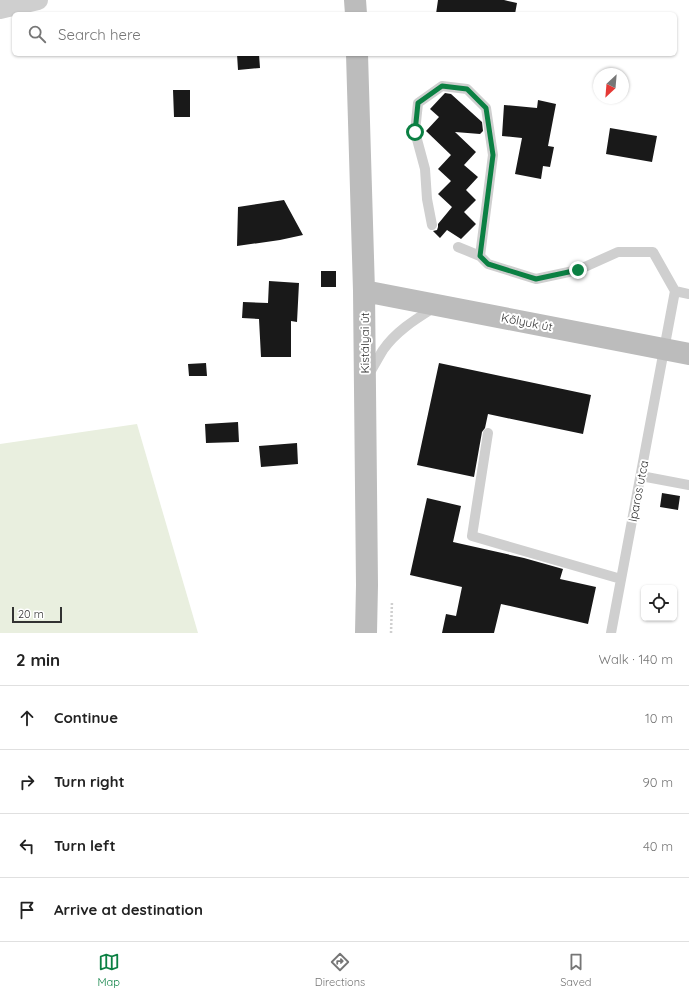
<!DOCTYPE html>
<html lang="en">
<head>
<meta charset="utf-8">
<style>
	:root { --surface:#fff; --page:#f6f6f6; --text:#222; --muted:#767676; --line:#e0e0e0; --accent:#0b8043 }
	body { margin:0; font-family:Quicksand,sans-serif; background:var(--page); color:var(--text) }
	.controls { position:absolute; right:12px; bottom:12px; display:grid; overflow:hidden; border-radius:6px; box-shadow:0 1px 3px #0004 }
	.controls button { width:36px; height:36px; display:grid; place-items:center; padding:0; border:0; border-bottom:1px solid var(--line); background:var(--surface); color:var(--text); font:20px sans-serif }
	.compass { position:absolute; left:593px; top:68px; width:36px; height:36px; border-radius:50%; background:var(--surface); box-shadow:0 1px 3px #0004; rotate:206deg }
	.scale { position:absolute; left:12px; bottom:10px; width:50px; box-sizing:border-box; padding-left:4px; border:2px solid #323232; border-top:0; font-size:11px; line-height:14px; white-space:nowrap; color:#323232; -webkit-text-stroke:3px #fff; paint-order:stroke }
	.stop { position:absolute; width:12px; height:12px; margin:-9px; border:3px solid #0b8043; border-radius:50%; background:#fff }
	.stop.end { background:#0b8043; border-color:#fff; box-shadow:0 1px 4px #0008 }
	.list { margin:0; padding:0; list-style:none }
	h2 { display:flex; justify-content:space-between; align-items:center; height:52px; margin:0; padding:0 16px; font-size:17px }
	h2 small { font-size:13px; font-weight:400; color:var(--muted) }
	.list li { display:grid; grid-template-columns:26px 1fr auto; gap:12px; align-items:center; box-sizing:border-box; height:64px; padding:0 16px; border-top:1px solid var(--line) }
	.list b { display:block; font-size:15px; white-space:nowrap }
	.list em { font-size:13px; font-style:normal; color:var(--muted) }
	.icon { flex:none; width:22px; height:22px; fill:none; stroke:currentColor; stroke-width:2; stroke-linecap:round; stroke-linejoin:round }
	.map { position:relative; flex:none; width:689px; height:633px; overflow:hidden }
	.search { position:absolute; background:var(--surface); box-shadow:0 1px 3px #0004; left:12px; right:12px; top:12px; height:44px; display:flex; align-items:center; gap:10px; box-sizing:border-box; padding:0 14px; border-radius:6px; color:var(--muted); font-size:15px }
	.sheet { height:308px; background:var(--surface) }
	nav { display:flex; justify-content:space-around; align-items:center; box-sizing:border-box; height:56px; border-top:1px solid var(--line); background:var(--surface); font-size:11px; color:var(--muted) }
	nav a { display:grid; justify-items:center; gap:2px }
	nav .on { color:var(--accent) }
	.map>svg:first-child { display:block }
	.green { fill:#e9efdf }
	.building { fill:#191919 }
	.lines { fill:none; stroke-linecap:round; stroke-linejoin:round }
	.path { stroke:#cfcfcf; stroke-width:2.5; stroke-dasharray:2 2; stroke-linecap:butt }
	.lane { stroke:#cfcfcf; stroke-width:10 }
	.street { stroke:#cfcfcf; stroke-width:20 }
	.secondary { stroke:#bcbcbc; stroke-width:22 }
	.route { stroke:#0b8043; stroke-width:5 }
	.labels { text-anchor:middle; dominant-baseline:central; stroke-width:4; stroke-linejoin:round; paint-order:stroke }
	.street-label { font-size:12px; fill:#323232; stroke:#fff }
</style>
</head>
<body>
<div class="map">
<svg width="689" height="633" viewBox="0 0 689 633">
	<rect width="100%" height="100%" fill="#fff"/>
	<path class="green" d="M 137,424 L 198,633 L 0,633 L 0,444 Z"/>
	<path class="building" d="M 438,0 L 504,0 L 517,3 L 515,14 L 436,14 Z
		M 237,54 L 259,54 L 260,68 L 238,70 Z
		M 173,90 L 190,90 L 190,117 L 174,117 Z
		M 445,93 L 451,94 L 482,122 L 483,131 L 480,134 L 455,132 L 476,152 L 464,165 L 478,177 L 466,190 L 476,200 L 464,212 L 476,224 L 461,239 L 447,230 L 440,238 L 433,231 L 437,230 L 438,227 L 438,224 L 452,207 L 438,194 L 451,181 L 438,169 L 451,155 L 426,131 L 439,117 L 430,109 Z
		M 538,100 L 556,104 L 548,146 L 554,147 L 550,167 L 543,166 L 541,179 L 515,174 L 522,138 L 502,136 L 504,105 L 537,108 Z
		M 610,128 L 657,136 L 652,162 L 606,154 Z
		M 284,200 L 303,235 L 280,240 L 237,246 L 238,207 Z
		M 321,271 L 336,271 L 336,287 L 321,287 Z
		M 269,281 L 299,283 L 297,322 L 291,321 L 291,357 L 261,357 L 259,319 L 242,318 L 243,302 L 268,303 Z
		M 206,363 L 207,376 L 189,376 L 188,364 Z
		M 439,363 L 591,395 L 583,434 L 488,414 L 485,428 L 482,432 L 474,477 L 417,465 Z
		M 238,422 L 239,442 L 206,443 L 205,424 Z
		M 297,443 L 298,464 L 261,467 L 259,446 Z
		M 662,493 L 680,496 L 678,510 L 660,507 Z
		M 427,498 L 461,506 L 453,542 L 524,558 L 563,569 L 560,579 L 596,587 L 588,624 L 501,604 L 494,633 L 442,633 L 446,614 L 456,616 L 462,587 L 410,575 Z"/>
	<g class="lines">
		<path class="path" d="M 391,633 L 392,601"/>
		<path class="lane" d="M 432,225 L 427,199 L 425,169 L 415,132 L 418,103 L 442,86 L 467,89 L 486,108 L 493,155 L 480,256 L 488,264 L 536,279 L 578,270 L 618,252 L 653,252 L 675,291 L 611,633
			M 458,247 L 480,256
			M 675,291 L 689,294
			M 369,374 C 374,366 378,358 383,350 C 396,331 416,319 435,307
			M 488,433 L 472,536 L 621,579
			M 641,476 L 689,485"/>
		<path class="street" d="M 0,9 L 38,0"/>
		<path class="secondary" d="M 355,0 L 356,14
			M 357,54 L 364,291 L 367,585 L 366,633
			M 364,291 L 689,354"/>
	</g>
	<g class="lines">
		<path class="route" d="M 415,132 L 418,103 L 442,86 L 467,89 L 486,108 L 493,155 L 480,256 L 488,264 L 536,279 L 578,270"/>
	</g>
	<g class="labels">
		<g class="street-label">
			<text transform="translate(527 322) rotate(11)">Kőlyuk út</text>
			<text transform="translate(364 343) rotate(-90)">Kistályai út</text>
			<text transform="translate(638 491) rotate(-79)">Iparos utca</text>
		</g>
	</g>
</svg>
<div class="controls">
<button><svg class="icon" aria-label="locate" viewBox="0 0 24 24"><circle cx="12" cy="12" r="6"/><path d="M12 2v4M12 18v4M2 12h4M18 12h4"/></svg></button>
</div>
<svg class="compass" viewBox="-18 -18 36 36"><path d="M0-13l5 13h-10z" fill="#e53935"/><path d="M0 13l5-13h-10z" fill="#767676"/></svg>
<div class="scale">20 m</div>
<div class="stop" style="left:415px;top:132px"></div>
<div class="stop end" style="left:578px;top:270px"></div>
<div class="search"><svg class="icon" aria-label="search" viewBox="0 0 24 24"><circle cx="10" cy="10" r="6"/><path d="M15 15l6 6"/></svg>Search here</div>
</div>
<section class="sheet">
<h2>2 min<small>Walk · 140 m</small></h2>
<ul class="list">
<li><svg class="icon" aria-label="ahead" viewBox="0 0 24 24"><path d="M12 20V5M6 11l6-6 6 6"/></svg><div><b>Continue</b></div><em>10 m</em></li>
<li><svg class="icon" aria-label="right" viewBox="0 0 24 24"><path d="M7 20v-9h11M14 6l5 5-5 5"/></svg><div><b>Turn right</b></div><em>90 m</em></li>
<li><svg class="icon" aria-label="left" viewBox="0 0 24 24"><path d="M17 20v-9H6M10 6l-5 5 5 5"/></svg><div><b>Turn left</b></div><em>40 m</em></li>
<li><svg class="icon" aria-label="arrive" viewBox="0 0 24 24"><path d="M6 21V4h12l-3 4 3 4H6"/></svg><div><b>Arrive at destination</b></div></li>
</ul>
</section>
<nav>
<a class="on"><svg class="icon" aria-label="map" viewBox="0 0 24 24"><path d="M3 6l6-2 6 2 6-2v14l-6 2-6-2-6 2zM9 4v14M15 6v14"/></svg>Map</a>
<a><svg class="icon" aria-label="directions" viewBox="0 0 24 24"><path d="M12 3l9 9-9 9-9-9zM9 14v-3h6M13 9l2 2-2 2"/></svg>Directions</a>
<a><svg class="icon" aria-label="saved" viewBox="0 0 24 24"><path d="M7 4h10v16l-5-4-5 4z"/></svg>Saved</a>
</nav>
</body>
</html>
